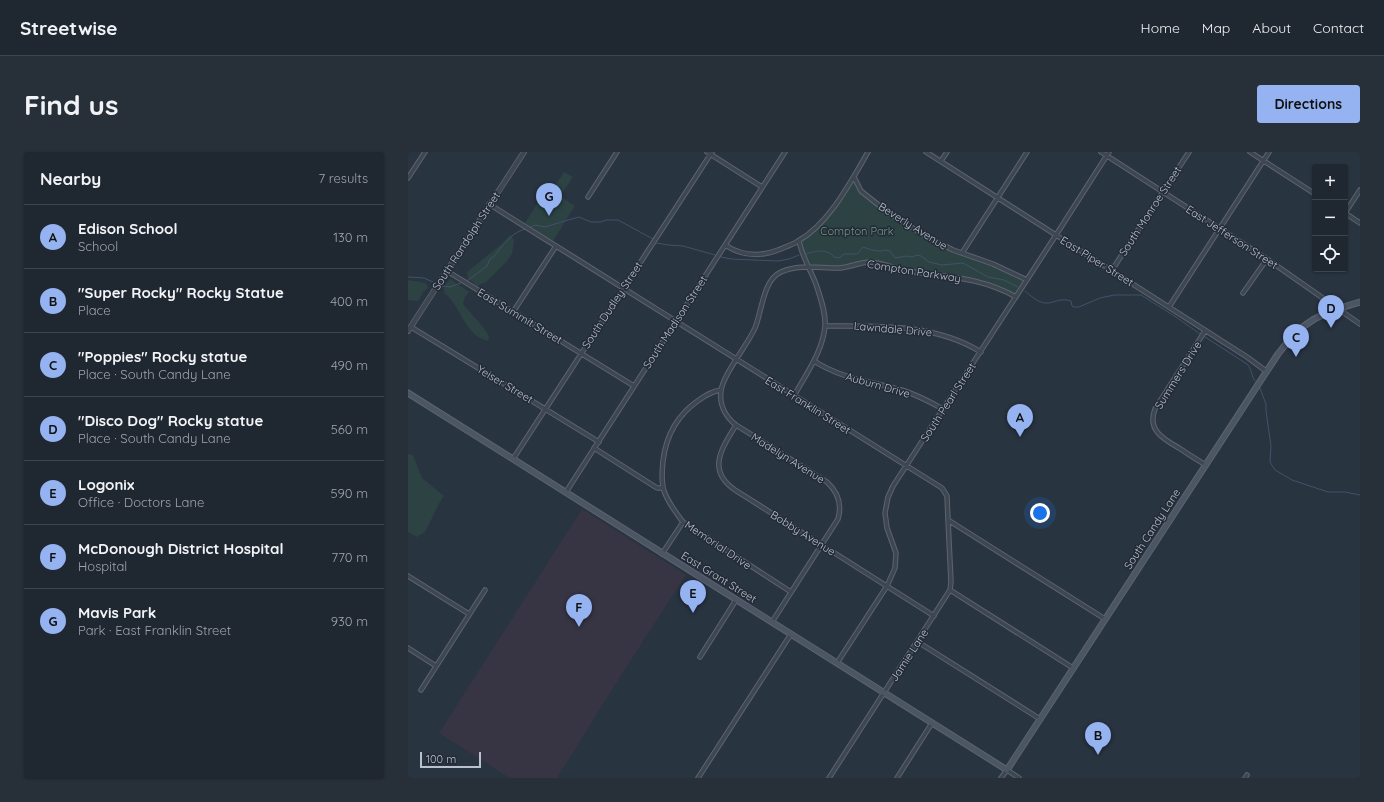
<!DOCTYPE html>
<html lang="en">
<head>
<meta charset="utf-8">
<style>
	:root { --surface:#1f2731; --page:#272f39; --text:#f1f3f6; --muted:#a1a5ab; --line:#3c444d; --accent:#95b2f1 }
	body { margin:0; font-family:Quicksand,sans-serif; background:var(--page); color:var(--text) }
	.controls { position:absolute; right:12px; top:12px; display:grid; overflow:hidden; border-radius:4px; box-shadow:0 1px 3px #0004 }
	.controls button { width:36px; height:36px; display:grid; place-items:center; padding:0; border:0; border-bottom:1px solid var(--line); background:var(--surface); color:var(--text); font:20px sans-serif }
	.scale { position:absolute; left:12px; bottom:10px; width:61px; box-sizing:border-box; padding-left:4px; border:2px solid #bbc1cb; border-top:0; font-size:11px; line-height:14px; white-space:nowrap; color:#bbc1cb; -webkit-text-stroke:3px #222b37; paint-order:stroke }
	.you { position:absolute; left:632px; top:361px; width:14px; height:14px; margin:-10px; border:3px solid #fff; border-radius:50%; background:#1a73e8; box-shadow:0 0 0 6px #1a73e833 }
	.badge { display:grid; place-items:center; width:26px; height:26px; border-radius:50%; background:var(--accent); color:#111; font-size:13px; font-weight:700 }
	.pin { position:absolute; translate:-50% -33px; filter:drop-shadow(0 1px 2px #0008) }
	.pin::after { content:''; position:absolute; top:21px; width:14px; height:12px; background:inherit; clip-path:polygon(0 0,100% 0,50% 100%) }
	.list { margin:0; padding:0; list-style:none }
	h2 { display:flex; justify-content:space-between; align-items:center; height:52px; margin:0; padding:0 16px; font-size:17px }
	h2 small { font-size:13px; font-weight:400; color:var(--muted) }
	.list li { display:grid; grid-template-columns:26px 1fr auto; gap:12px; align-items:center; box-sizing:border-box; height:64px; padding:0 16px; border-top:1px solid var(--line) }
	.list b { display:block; font-size:15px; white-space:nowrap }
	.list p { margin:0; font-size:13px; white-space:nowrap; color:var(--muted) }
	.list em { font-size:13px; font-style:normal; color:var(--muted) }
	.icon { flex:none; width:22px; height:22px; fill:none; stroke:currentColor; stroke-width:2; stroke-linecap:round; stroke-linejoin:round }
	.map { position:relative; flex:none; width:952px; height:626px; overflow:hidden; border-radius:4px }
	header { display:flex; align-items:center; gap:24px; box-sizing:border-box; height:56px; padding:0 20px; background:var(--surface); border-bottom:1px solid var(--line) }
	header strong { font-size:19px }
	nav { display:flex; gap:22px; margin-inline-start:auto; font-size:14px }
	.intro { display:flex; align-items:center; justify-content:space-between; box-sizing:border-box; height:96px; padding:0 24px }
	h1 { margin:0; font-size:28px }
	.button { padding:10px 18px; border-radius:4px; background:var(--accent); color:#111; font-size:14px; font-weight:700 }
	main { display:flex; gap:24px; padding:0 24px }
	aside { flex:1; background:var(--surface); border-radius:4px; box-shadow:0 1px 3px #0004 }
	.map>svg:first-child { display:block }
	.medical { fill:#373543 }
	.green { fill:#2c4243 }
	.lines { fill:none; stroke-linecap:round; stroke-linejoin:round }
	.stream { stroke:#415269; stroke-width:1 }
	.minor-casing { stroke:#5c646f; stroke-width:5.5 }
	.tertiary-casing { stroke:#5c646f; stroke-width:6 }
	.secondary-casing { stroke:#5c646f; stroke-width:7 }
	.minor { stroke:#3d4651; stroke-width:3.5 }
	.tertiary { stroke:#3d4651; stroke-width:4.5 }
	.secondary { stroke:#4c5564; stroke-width:5 }
	.labels { text-anchor:middle; dominant-baseline:central; stroke-width:3; stroke-linejoin:round; paint-order:stroke }
	.street-label { font-size:11px; fill:#bbc1cb; stroke:#222b37 }
	.park-label { font-size:11px; fill:#749a7c; stroke:#222b37 }
</style>
</head>
<body>
<header>
<strong>Streetwise</strong>
<nav><a>Home</a><a>Map</a><a>About</a><a>Contact</a></nav>
</header>
<div class="intro"><h1>Find us</h1><a class="button">Directions</a></div>
<main>
<aside>
<h2>Nearby<small>7 results</small></h2>
<ul class="list">
<li><span class="badge">A</span><div><b>Edison School</b><p>School</p></div><em>130 m</em></li>
<li><span class="badge">B</span><div><b>&quot;Super Rocky&quot; Rocky Statue</b><p>Place</p></div><em>400 m</em></li>
<li><span class="badge">C</span><div><b>&quot;Poppies&quot; Rocky statue</b><p>Place · South Candy Lane</p></div><em>490 m</em></li>
<li><span class="badge">D</span><div><b>&quot;Disco Dog&quot; Rocky statue</b><p>Place · South Candy Lane</p></div><em>560 m</em></li>
<li><span class="badge">E</span><div><b>Logonix</b><p>Office · Doctors Lane</p></div><em>590 m</em></li>
<li><span class="badge">F</span><div><b>McDonough District Hospital</b><p>Hospital</p></div><em>770 m</em></li>
<li><span class="badge">G</span><div><b>Mavis Park</b><p>Park · East Franklin Street</p></div><em>930 m</em></li>
</ul>
</aside>
<div class="map">
<svg width="952" height="626" viewBox="0 0 952 626">
	<rect width="100%" height="100%" fill="#293441"/>
	<path class="medical" d="M 174,357 L 278,423 L 210,528 L 149,626 L 102,626 L 31,581 Z"/>
	<path class="green" d="M 156,20 L 165,25 L 152,44 L 167,54 L 143,92 L 115,74 L 130,50 L 135,53 Z
		M 446,25 L 453,39 L 478,59 L 537,94 L 585,112 L 619,128 L 608,145 L 581,132 L 499,119 L 466,111 L 439,115 L 401,114 L 391,89 L 413,70 Z
		M 102,83 L 106,88 L 104,102 L 99,109 L 78,130 L 69,134 L 60,126 L 59,120 L 96,90 Z
		M 42,127 L 61,140 L 57,145 L 55,152 C 63,162 76,174 81,184 L 80,189 C 56,184 53,153 36,141 C 35,135 38,131 42,127 Z
		M 0,128 L 18,131 L 20,136 L 15,140 L 12,147 L 9,149 L 0,148 Z
		M 0,302 L 5,303 L 14,326 L 36,344 L 33,348 L 17,380 L 9,385 L 0,380 Z"/>
	<g class="lines">
		<path class="stream" d="M 123,75 L 127,73 L 137,75 L 160,68 L 171,65 L 183,70 L 193,70 L 198,68 L 210,68 L 245,87
			M 248,91 L 260,93 L 275,94 L 307,103
			M 398,102 C 408,99 419,96 426,105 L 431,106 L 436,102 L 449,102 L 455,95 C 462,97 470,101 477,98 L 482,99 L 487,106 L 499,104 L 504,105 L 509,103 L 513,104 L 521,110 L 534,113 L 555,111 L 580,125 L 596,128 L 610,135
			M 313,105 L 323,107 L 370,109 L 381,107 L 391,103
			M 0,125 L 16,126 L 27,131
			M 59,129 L 79,114 L 82,107 C 87,105 88,101 91,98 C 98,89 106,80 117,77
			M 33,134 L 42,135 L 53,131
			M 617,139 C 623,144 629,150 637,151 C 645,152 652,145 663,149 L 664,154 L 666,155 L 671,155 L 692,146 L 706,143 L 733,143 L 768,165 L 792,182
			M 797,185 L 839,212 C 844,217 843,224 847,229
			M 851,234 L 858,252 L 858,259 L 863,294 L 862,310 L 867,318 L 884,328 L 920,340 L 937,340 L 952,343"/>
		<defs>
			<path id="minor" d="M 299,0 L 354,35
				M 518,0 L 839,205 L 858,219
				M 693,0 L 859,107 L 952,172
				M 842,0 L 907,42
				M 533,9 L 539,0
				M 446,25 L 453,39 L 478,59 L 516,83 L 545,98 L 585,112 L 619,128
				M 0,26 L 17,0
				M 180,45 L 209,0
				M 81,52 L 534,336 L 539,344 L 540,368 L 697,467
				M 937,61 L 952,38
				M 937,61 L 952,71
				M 317,93 C 334,104 352,105 370,98 C 377,95 384,93 390,89 C 421,72 443,29 460,0
				M 554,101 L 619,0
				M 704,118 L 781,0
				M 39,119 L 226,234
				M 835,141 L 859,107
				M 761,155 L 861,0
				M 105,160 L 148,94
				M 417,174 C 470,174 526,171 573,200
				M 3,175 L 191,290
				M 797,179 L 747,257 C 739,278 755,287 771,296 C 780,302 789,308 798,313
				M 406,209 C 434,227 462,229 493,238 C 508,242 522,250 535,257
				M 313,238 C 305,239 298,243 291,248 C 269,263 258,283 255,309 C 254,318 253,329 256,339 C 260,350 268,361 275,370 L 383,440
				M 386,244 C 398,222 415,199 417,174 C 418,160 412,145 408,132 C 402,117 394,104 391,89
				M 328,273 C 314,296 298,318 327,338 L 526,464
				M 186,296 L 249,336 L 255,336
				M 105,307 L 304,0
				M 158,340 L 377,0
				M 254,402 L 275,370
				M 0,424 L 61,462
				M 542,438 L 665,516
				M 364,470 L 430,367 C 434,353 430,340 419,330 L 328,273 C 318,265 311,253 313,239 C 315,222 339,194 347,176 C 354,159 355,128 373,120 C 391,112 410,116 430,116 C 441,116 451,110 462,110 C 475,111 488,117 500,119 C 539,125 573,125 608,145
				M 510,490 L 632,567
				M 0,496 L 28,514
				M 292,505 L 328,448
				M 429,511 L 479,434 L 487,416 L 488,401 L 479,376 L 477,361 L 480,345 L 485,334 L 648,83 L 701,0
				M 13,538 L 77,438
				M 290,626 L 383,482
				M 421,626 L 542,438 L 543,430 L 540,368
				M 489,626 L 524,571
				M 593,626 L 599,618 L 611,626
				M 837,626 L 839,623"/>
			<path id="tertiary" d="M 0,179 L 116,0"/>
			<path id="secondary" d="M 0,241 L 599,618 L 870,202 C 895,168 913,161 952,150"/>
		</defs>
		<use href="#minor" class="minor-casing"/>
		<use href="#tertiary" class="tertiary-casing"/>
		<use href="#secondary" class="secondary-casing"/>
		<use href="#minor" class="minor"/>
		<use href="#tertiary" class="tertiary"/>
		<use href="#secondary" class="secondary"/>
	</g>
	<g class="labels">
		<g class="street-label">
			<text transform="translate(742 59) rotate(-57)">South Monroe Street</text>
			<text transform="translate(505 74) rotate(32)">Beverly Avenue</text>
			<text transform="translate(824 85) rotate(33)">East Jefferson Street</text>
			<text transform="translate(58 89) rotate(-57)">South Randolph Street</text>
			<text transform="translate(689 109) rotate(32)">East Piper Street</text>
			<text transform="translate(506 119) rotate(9)">Compton Parkway</text>
			<text transform="translate(204 153) rotate(-57)">South Dudley Street</text>
			<text transform="translate(112 164) rotate(31)">East Summit Street</text>
			<text transform="translate(267 170) rotate(-57)">South Madison Street</text>
			<text transform="translate(485 177) rotate(5)">Lawndale Drive</text>
			<text transform="translate(770 223) rotate(-58)">Summers Drive</text>
			<text transform="translate(97 232) rotate(31)">Yeiser Street</text>
			<text transform="translate(470 233) rotate(16)">Auburn Drive</text>
			<text transform="translate(540 250) rotate(-57)">South Pearl Street</text>
			<text transform="translate(400 253) rotate(32)">East Franklin Street</text>
			<text transform="translate(380 306) rotate(32)">Madelyn Avenue</text>
			<text transform="translate(744 377) rotate(-57)">South Candy Lane</text>
			<text transform="translate(395 381) rotate(32)">Bobby Avenue</text>
			<text transform="translate(310 393) rotate(34)">Memorial Drive</text>
			<text transform="translate(311 425) rotate(32)">East Grant Street</text>
			<text transform="translate(501 503) rotate(-57)">Jamie Lane</text>
		</g>
		<g class="park-label">
			<text x="449" y="79">Compton Park</text>
		</g>
	</g>
</svg>
<div class="controls">
<button>+</button>
<button>−</button>
<button><svg class="icon" aria-label="locate" viewBox="0 0 24 24"><circle cx="12" cy="12" r="6"/><path d="M12 2v4M12 18v4M2 12h4M18 12h4"/></svg></button>
</div>
<div class="scale">100 m</div>
<div class="you"></div>
<div class="pin badge" style="left:612px;top:285px">A</div>
<div class="pin badge" style="left:690px;top:603px">B</div>
<div class="pin badge" style="left:888px;top:205px">C</div>
<div class="pin badge" style="left:923px;top:176px">D</div>
<div class="pin badge" style="left:285px;top:461px">E</div>
<div class="pin badge" style="left:171px;top:475px">F</div>
<div class="pin badge" style="left:141px;top:64px">G</div>
</div>
</main>
</body>
</html>
